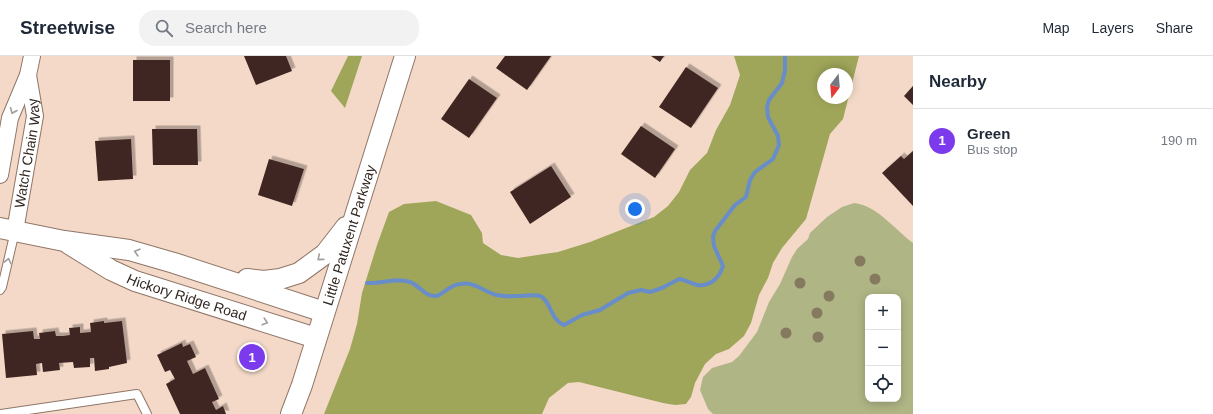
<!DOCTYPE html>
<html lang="en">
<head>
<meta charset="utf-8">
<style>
	:root { --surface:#fff; --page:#f2f2f3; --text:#1f2937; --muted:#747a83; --line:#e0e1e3; --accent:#7c3aed }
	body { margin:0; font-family:Helvetica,sans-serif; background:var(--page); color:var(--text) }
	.controls { position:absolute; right:12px; bottom:12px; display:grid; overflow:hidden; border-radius:8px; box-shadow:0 2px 10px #0003 }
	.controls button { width:36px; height:36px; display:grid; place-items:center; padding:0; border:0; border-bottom:1px solid var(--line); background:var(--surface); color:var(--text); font:20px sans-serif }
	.compass { position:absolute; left:817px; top:12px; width:36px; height:36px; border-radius:50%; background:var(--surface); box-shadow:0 2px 10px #0003; rotate:196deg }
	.you { position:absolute; left:635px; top:153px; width:14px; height:14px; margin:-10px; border:3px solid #fff; border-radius:50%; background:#1a73e8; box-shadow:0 0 0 6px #1a73e833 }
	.badge { display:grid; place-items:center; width:26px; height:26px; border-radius:50%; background:var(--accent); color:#fff; font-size:13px; font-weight:700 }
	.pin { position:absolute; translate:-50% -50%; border:2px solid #fff; box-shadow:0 1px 4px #0006 }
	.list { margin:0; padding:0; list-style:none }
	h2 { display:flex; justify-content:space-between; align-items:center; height:52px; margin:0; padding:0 16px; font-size:17px }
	h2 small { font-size:13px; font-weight:400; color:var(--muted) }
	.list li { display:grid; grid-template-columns:26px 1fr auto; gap:12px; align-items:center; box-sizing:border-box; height:64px; padding:0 16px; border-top:1px solid var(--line) }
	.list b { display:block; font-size:15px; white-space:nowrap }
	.list p { margin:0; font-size:13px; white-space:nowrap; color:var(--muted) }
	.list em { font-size:13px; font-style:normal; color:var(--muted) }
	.icon { flex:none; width:22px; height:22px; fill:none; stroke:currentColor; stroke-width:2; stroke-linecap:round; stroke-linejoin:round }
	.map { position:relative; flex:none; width:913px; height:358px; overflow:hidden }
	header { display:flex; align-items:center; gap:24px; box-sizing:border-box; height:56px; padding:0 20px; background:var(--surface); border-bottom:1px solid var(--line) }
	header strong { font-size:19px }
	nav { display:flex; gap:22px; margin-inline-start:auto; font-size:14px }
	.search { width:280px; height:36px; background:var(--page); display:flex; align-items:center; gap:10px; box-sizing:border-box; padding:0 14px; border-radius:16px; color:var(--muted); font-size:15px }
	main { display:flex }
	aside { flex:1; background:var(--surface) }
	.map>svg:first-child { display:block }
	.green { fill:#afb584; fill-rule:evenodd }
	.forest { fill:#9fa65a; fill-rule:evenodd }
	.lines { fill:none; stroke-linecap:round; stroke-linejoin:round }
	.stream { stroke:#688dc9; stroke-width:4 }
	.building { fill:#402821; filter:url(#shadow) }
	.service-casing { stroke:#8f7667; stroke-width:10 }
	.minor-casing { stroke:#8f7667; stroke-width:18 }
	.tertiary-casing { stroke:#8f7667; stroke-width:22 }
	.service { stroke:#fff; stroke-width:8 }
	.minor { stroke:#fff; stroke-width:16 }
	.tertiary { stroke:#fff; stroke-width:20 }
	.tree { fill:#857a60 }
	.oneway { stroke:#a29d9b }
	.labels { text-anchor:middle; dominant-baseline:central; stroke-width:4; stroke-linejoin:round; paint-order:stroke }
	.street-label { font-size:14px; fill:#312620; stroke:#fee7da }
</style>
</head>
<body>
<header>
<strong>Streetwise</strong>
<div class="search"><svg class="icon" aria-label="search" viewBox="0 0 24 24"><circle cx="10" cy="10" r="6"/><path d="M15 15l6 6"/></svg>Search here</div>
<nav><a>Map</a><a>Layers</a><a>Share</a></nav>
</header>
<main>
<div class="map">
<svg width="913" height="358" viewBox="0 0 913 358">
	<defs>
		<filter id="shadow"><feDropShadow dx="3.5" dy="-3.5" stdDeviation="0" flood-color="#0004"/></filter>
	</defs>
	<rect width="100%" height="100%" fill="#f4d9c8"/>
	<path class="green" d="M 854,147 C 878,150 894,173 913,187 L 913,358 L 713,358 L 708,353 L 700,334 L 703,321 L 712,312 L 732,306 L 739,300 L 757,276 L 769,246 L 780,228 L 792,201 L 797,193 L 808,183 L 810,177 L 827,161 L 842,151 ZM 868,241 L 898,241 L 898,343 L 868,343 Z"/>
	<path class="forest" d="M 348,0 L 362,0 L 345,52 L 331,35 Z
		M 734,0 L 859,0 L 843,63 L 830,78 L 806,163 L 782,192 L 773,207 L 768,222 L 759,239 L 751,267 L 744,280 L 729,293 L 716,298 L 705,308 L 695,327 L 691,341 L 686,348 L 675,349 L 663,347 L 579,326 L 568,327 L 549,342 L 542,358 L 324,358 L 350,293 L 357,268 L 362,237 L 377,189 L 389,156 L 404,148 L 436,145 L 471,159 L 482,177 L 483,187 L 501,199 L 518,202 L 544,198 L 558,196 L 590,186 L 654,161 L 668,150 L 679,136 L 690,114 L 707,97 L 716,74 L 730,49 L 740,19 ZM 823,18 L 847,18 L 847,42 L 823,42 Z"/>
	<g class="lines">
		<path class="stream" d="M 367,227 C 381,228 396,221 410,226 C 419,229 425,241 436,240 C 443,239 449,229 460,228 C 474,225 484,236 497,239 C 504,241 514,240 521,240 C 527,240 534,238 540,240 C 551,244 550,264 564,269 L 582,259 L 600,254 L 628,237 L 641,234 L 650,236 L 662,232 L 679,223 C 685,224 691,227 697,229 C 710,231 720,221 723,210 L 714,190 L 713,181 L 715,175 L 735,149 L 746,141 L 750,124 L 755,116 L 773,103 L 779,89 L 778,80 L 768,61 L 767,51 L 769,44 L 782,27 L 785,14 L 785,0"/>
	</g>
	<path class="building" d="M 244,0 L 286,0 L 292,15 L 256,29 Z
		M 505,0 L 551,0 L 527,34 L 496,12 Z
		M 651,0 L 664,0 L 660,6 Z
		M 133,4 L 170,4 L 170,45 L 133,45 Z
		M 686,11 L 718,32 L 691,72 L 659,51 Z
		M 469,23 L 497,42 L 469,82 L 441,63 Z
		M 913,30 L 913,49 L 904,40 Z
		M 641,70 L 675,93 L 655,122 L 621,98 Z
		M 152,73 L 197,73 L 198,109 L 153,109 Z
		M 131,83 L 133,123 L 98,125 L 95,85 Z
		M 913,95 L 913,150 L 882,117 L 901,100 L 904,103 Z
		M 269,103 L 304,113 L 292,150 L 258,139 Z
		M 551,110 L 571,141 L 530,168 L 510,136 Z
		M 104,265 L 104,267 L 122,265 L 127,307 L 109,311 L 109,313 L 95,315 L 94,302 L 90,302 L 90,311 L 74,312 L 73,306 L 59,307 L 60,314 L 43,316 L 42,307 L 36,308 L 37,319 L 6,322 L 2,278 L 33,275 L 34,283 L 40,283 L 39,277 L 55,275 L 56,280 L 63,280 L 70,279 L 69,272 L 80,271 L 80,277 L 91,276 L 90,267 Z
		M 182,287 L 183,291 L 190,288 L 196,301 L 187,305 L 193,318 L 205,312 L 219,343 L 212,346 L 216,354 L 223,350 L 226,358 L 180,358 L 166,328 L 175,323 L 170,314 L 165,316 L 157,299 Z"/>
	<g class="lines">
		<defs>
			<path id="service" d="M 0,234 L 2,231 L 15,175
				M 1,358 L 137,338 L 147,358"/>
			<g id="minor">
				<path d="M 0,119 L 10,62 L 28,19 L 32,0"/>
				<path id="s1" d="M 15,175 L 35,60 L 28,19"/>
			</g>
			<g id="tertiary">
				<path d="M 0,172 L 64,185 L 129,194 L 174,207 L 324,256"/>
				<path id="s2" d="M 69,188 L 111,214 L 135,225 L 316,282"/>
				<path d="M 247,223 L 264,225 L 280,223 L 299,217 L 325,198 L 346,171"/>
				<path id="s3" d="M 291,358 L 302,329 L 405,0"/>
			</g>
		</defs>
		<use href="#service" class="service-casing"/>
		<use href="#minor" class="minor-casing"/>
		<use href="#tertiary" class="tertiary-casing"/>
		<use href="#service" class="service"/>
		<use href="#minor" class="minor"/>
		<use href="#tertiary" class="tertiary"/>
	</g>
	<g class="tree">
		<circle cx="860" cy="205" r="5.5"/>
		<circle cx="875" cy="223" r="5.5"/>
		<circle cx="800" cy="227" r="5.5"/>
		<circle cx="829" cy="240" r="5.5"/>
		<circle cx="817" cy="257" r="5.5"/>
		<circle cx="786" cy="277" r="5.5"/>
		<circle cx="818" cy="281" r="5.5"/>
	</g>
	<defs><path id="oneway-chevron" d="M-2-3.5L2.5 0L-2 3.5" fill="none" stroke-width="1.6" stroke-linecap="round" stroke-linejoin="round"/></defs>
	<g class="oneway">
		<use href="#oneway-chevron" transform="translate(13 55) rotate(113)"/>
		<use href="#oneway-chevron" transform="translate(137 196) rotate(-164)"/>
		<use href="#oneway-chevron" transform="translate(320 202) rotate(140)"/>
		<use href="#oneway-chevron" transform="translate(8 205) rotate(-77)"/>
		<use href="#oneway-chevron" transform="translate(265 266) rotate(17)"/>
	</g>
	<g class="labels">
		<g class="street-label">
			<text stroke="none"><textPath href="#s1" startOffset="79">Watch Chain Way</textPath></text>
			<text stroke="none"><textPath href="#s3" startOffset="188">Little Patuxent Parkway</textPath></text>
			<text stroke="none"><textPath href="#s2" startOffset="130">Hickory Ridge Road</textPath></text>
		</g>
	</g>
</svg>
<div class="controls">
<button>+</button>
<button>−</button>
<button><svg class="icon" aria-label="locate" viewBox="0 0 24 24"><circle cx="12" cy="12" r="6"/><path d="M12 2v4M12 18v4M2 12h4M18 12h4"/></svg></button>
</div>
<svg class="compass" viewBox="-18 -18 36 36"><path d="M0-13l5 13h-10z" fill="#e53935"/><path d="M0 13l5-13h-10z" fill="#747a83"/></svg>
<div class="you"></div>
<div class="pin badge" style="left:252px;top:301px">1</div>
</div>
<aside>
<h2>Nearby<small></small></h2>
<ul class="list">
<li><span class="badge">1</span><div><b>Green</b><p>Bus stop</p></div><em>190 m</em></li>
</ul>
</aside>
</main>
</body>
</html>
